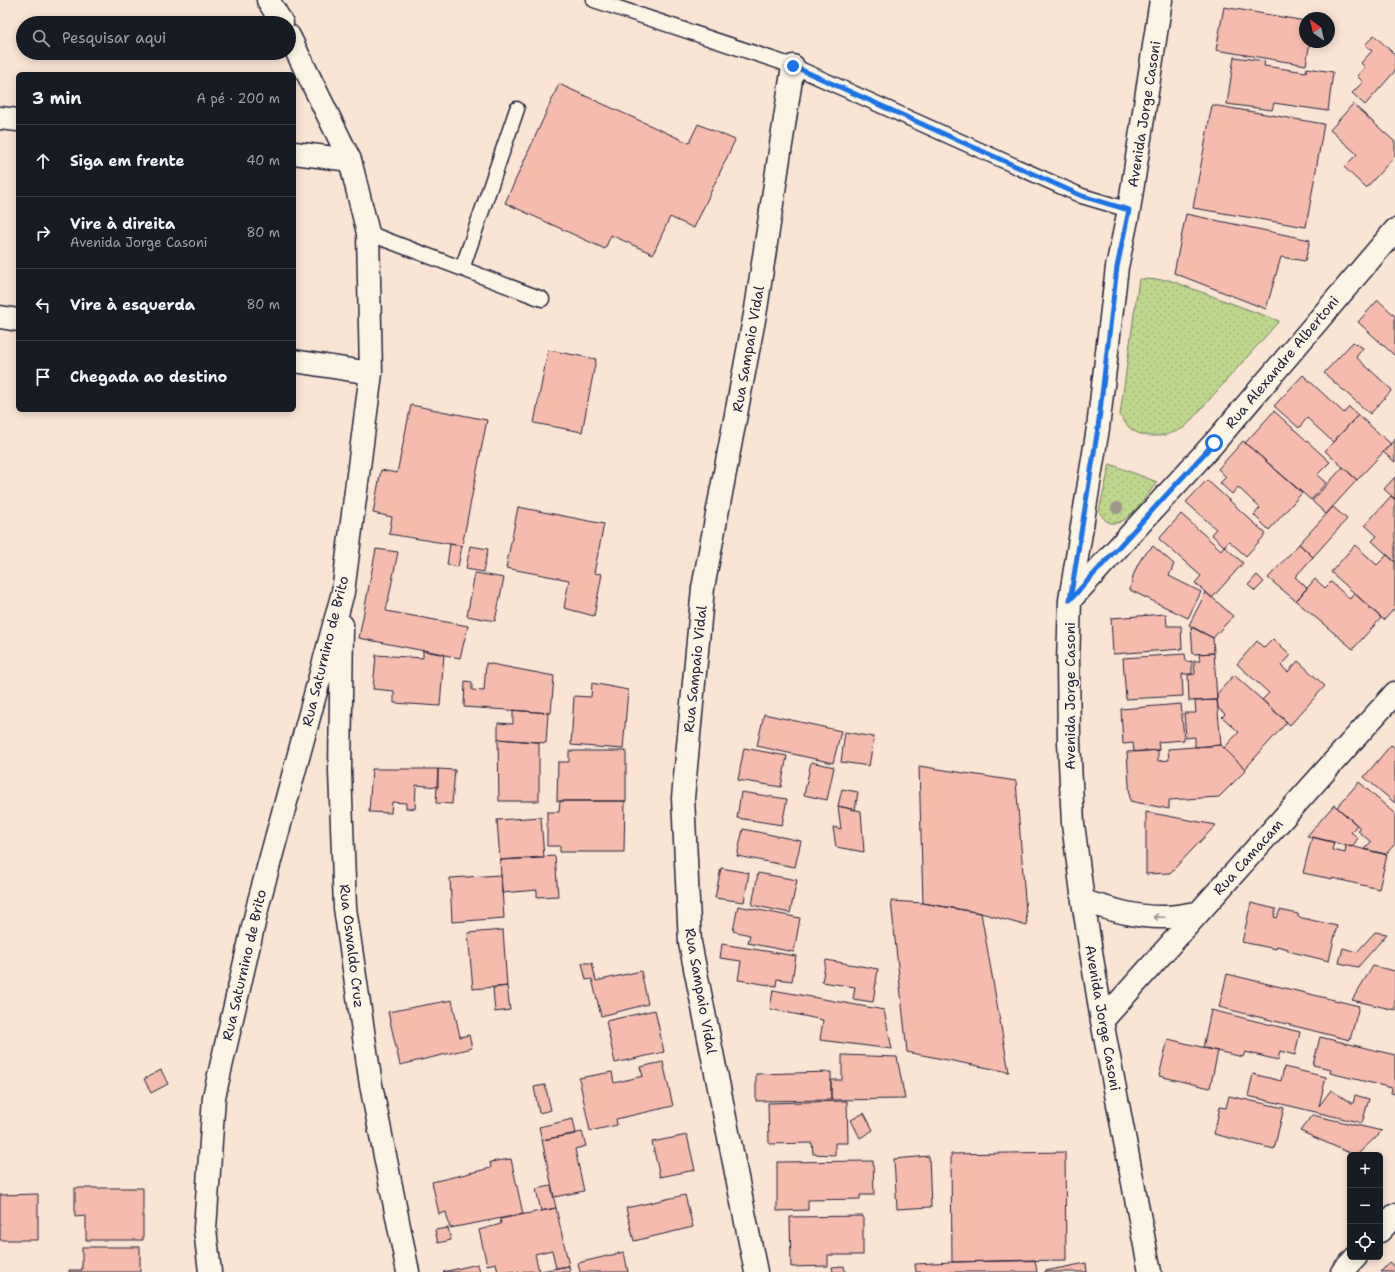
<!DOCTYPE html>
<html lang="pt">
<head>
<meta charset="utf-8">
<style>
	:root { --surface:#171b24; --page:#242831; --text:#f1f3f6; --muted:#9ea1a6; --line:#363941 }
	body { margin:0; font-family:"Shantell Sans",sans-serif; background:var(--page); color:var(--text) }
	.controls { position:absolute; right:12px; bottom:12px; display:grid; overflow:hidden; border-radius:6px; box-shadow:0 2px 10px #0003 }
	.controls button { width:36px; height:36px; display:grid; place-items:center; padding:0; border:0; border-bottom:1px solid var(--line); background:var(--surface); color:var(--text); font:20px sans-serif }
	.compass { position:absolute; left:1299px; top:12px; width:36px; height:36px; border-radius:50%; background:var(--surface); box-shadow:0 2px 10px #0003; rotate:326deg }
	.stop { position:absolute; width:12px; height:12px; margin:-9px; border:3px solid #1a73e8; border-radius:50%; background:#fff }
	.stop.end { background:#1a73e8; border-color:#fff; box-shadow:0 1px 4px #0008 }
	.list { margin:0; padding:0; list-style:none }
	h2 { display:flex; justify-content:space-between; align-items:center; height:52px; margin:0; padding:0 16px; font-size:17px }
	h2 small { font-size:13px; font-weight:400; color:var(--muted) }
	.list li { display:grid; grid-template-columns:26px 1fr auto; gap:12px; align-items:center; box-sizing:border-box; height:72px; padding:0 16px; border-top:1px solid var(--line) }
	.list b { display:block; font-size:15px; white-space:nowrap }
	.list p { margin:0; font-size:13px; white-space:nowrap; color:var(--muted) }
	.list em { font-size:13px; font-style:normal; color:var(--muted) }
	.icon { flex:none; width:22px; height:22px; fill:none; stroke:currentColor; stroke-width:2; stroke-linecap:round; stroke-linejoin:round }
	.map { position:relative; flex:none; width:1395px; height:1272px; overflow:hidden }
	.search { position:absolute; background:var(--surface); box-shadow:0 2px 10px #0003; left:16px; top:16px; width:280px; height:44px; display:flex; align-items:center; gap:10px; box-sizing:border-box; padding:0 14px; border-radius:22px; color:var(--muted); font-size:15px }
	.panel { position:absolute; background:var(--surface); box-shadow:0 2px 10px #0003; left:16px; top:72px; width:280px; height:340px; border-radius:6px }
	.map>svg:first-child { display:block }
	.grass { fill:url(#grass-dots); stroke:#707c64 }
	.building { fill:#f5bcad; stroke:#22223b }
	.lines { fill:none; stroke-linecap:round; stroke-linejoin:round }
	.lane-casing { stroke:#22223b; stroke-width:17 }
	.street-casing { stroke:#22223b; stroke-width:25 }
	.secondary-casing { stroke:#22223b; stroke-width:25 }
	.lane { stroke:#fcf5e5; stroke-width:14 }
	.street { stroke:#fcf5e5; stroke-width:22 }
	.secondary { stroke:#fcf5e5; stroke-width:22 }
	.tree { fill:#9d978e }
	.oneway { stroke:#9a9698 }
	.route { stroke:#1a73e8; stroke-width:5 }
	.labels { text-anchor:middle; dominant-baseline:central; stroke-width:3; stroke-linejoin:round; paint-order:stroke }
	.street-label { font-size:14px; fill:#22223b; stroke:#fcf5e5 }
</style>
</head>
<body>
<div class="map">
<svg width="1395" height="1272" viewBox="0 0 1395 1272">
	<defs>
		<pattern id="grass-dots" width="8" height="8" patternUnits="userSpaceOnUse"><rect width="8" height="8" fill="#bed68d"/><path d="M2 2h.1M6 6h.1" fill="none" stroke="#a3b77b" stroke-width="1.8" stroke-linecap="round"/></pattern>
	</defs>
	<rect width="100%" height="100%" fill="#fae4d4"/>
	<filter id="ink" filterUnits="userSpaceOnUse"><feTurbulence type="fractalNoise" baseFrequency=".025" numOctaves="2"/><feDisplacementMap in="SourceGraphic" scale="8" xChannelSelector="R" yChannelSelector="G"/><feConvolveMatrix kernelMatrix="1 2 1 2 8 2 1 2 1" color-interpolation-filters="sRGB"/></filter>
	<g filter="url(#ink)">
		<path class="grass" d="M 1139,279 L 1169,280 L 1279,321 L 1185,427 C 1170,436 1150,440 1134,431 C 1128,428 1124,421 1120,415 Z
			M 1110,464 L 1157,482 C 1145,497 1116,546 1099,511 Z"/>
		<path class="building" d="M 1224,7 L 1305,21 L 1305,42 L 1310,42 L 1306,65 L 1216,50 Z
			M 1374,35 L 1395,55 L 1395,71 L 1365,105 L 1352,93 L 1363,82 L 1357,76 L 1365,67 L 1361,63 L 1372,51 L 1365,45 Z
			M 1234,57 L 1265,61 L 1264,66 L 1306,72 L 1307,68 L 1333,72 L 1328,111 L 1274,103 L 1272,110 L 1227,104 Z
			M 559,84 L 689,143 L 698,124 L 735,140 L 694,228 L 670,217 L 653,254 L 611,235 L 605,249 L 505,203 Z
			M 1353,104 L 1395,142 L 1395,156 L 1366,188 L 1344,167 L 1357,154 L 1330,130 Z
			M 1212,105 L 1324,124 L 1306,227 L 1193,208 Z
			M 1186,214 L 1310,240 L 1305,261 L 1281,257 L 1266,309 L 1174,273 Z
			M 1378,300 L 1395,316 L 1395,353 L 1394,355 L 1358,322 Z
			M 1353,342 L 1363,348 L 1356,357 L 1392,390 L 1370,414 L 1324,373 Z
			M 548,350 L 596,359 L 582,432 L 534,423 Z
			M 1303,375 L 1344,413 L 1349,407 L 1358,415 L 1333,442 L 1307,418 L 1299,428 L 1274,406 Z
			M 411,405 L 487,420 L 462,546 L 389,534 L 392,517 L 373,513 L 381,470 L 397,473 Z
			M 1274,411 L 1330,462 L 1317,475 L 1326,483 L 1311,500 L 1245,443 Z
			M 1358,415 L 1391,444 L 1357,480 L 1325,451 Z
			M 1395,439 L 1395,462 L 1383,452 Z
			M 1243,441 L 1302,493 L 1269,530 L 1254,515 L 1260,508 L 1238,487 L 1232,494 L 1220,483 L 1226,477 L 1218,469 Z
			M 1343,467 L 1357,480 L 1326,514 L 1312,501 Z
			M 1395,477 L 1395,499 L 1384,489 Z
			M 1207,480 L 1266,534 L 1246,556 L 1229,541 L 1224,546 L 1211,534 L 1216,529 L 1186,502 Z
			M 1391,496 L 1395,500 L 1395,562 L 1372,541 L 1377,536 L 1365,525 Z
			M 518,507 L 604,524 L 594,573 L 602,574 L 594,616 L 564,608 L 569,580 L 506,568 Z
			M 1333,507 L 1347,519 L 1313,557 L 1299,544 Z
			M 1181,514 L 1221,550 L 1224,546 L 1243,563 L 1212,598 L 1195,583 L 1201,576 L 1159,539 Z
			M 450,544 L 462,546 L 458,567 L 447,565 Z
			M 1299,544 L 1313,557 L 1295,577 L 1307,588 L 1296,601 L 1268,578 Z
			M 1355,545 L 1377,565 L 1387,555 L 1395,562 L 1395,608 L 1384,620 L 1331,572 Z
			M 470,546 L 488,549 L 483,572 L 466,569 Z
			M 1153,546 L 1174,564 L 1169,576 L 1201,592 L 1188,618 L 1130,590 L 1133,576 L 1138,564 L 1143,556 Z
			M 376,549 L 398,552 L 386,611 L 468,626 L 460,658 L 359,638 Z
			M 475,573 L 504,578 L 495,621 L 467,616 Z
			M 1257,575 L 1264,582 L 1255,591 L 1248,585 Z
			M 1315,579 L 1325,588 L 1331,582 L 1350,599 L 1354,593 L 1381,618 L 1353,649 L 1296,601 Z
			M 1206,592 L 1233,616 L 1213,638 L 1189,625 Z
			M 1166,614 L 1167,626 L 1181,626 L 1182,649 L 1113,654 L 1111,618 Z
			M 1191,627 L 1213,638 L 1214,653 L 1193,654 Z
			M 1273,639 L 1291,655 L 1281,666 L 1288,672 L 1298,661 L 1325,686 L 1290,725 L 1262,700 L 1269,693 L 1237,664 L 1257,641 L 1264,648 Z
			M 423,650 L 444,654 L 440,706 L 394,703 L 394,691 L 373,689 L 376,655 L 423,658 Z
			M 1214,653 L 1217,700 L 1189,701 L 1188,675 L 1195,674 L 1194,661 L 1200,661 L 1199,654 Z
			M 1185,654 L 1186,662 L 1192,661 L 1192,674 L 1182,674 L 1183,696 L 1126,699 L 1123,658 Z
			M 486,663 L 554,676 L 551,713 L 464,707 L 465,681 L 472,682 L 472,690 L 484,691 Z
			M 1234,675 L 1287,722 L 1245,769 L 1224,748 L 1239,732 L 1222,717 L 1225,714 L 1218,708 L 1217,694 Z
			M 592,683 L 628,690 L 623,749 L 571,745 L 574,696 L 591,697 Z
			M 1217,700 L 1221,745 L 1195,747 L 1195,737 L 1186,738 L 1184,713 L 1196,713 L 1195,701 Z
			M 1181,704 L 1184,740 L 1158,742 L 1159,750 L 1134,752 L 1133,743 L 1123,744 L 1121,709 Z
			M 513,710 L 548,713 L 546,743 L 498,739 L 498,723 L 513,724 Z
			M 764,714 L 841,731 L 833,763 L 757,746 Z
			M 845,732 L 874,737 L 869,766 L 841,762 Z
			M 498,739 L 539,742 L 539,801 L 499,801 Z
			M 1221,745 L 1246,770 L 1219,797 L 1169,800 L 1169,809 L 1130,801 L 1127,752 L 1158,750 L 1158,761 L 1169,760 L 1168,749 Z
			M 1391,745 L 1395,748 L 1395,803 L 1364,777 Z
			M 744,748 L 787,756 L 781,787 L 738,780 Z
			M 569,751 L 626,751 L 626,801 L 557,801 L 558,762 L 569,762 Z
			M 811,762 L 834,767 L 827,800 L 804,795 Z
			M 919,766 L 1016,781 L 1027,926 L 981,913 L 923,903 Z
			M 372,769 L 438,769 L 438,787 L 416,785 L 415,809 L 406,808 L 406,803 L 392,802 L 391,813 L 369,812 Z
			M 438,769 L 455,770 L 452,804 L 436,803 Z
			M 1359,782 L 1395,814 L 1395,844 L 1386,854 L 1364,849 L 1371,842 L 1358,831 L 1360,828 L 1337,807 Z
			M 842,789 L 858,792 L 855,810 L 838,806 Z
			M 741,792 L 787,799 L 782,825 L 737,818 Z
			M 560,801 L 625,801 L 624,852 L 560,852 L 560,846 L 547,846 L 547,812 L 559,812 Z
			M 1334,805 L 1357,825 L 1351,832 L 1358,838 L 1352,847 L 1307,836 Z
			M 838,806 L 861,811 L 864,852 L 836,847 L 833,827 L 841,829 Z
			M 1146,812 L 1216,825 L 1170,873 L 1146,874 Z
			M 541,817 L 544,858 L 500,860 L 497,820 Z
			M 743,829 L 801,841 L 795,867 L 737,856 Z
			M 1312,837 L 1334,842 L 1332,850 L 1345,853 L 1346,845 L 1387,855 L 1379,889 L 1332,878 L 1332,879 L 1303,873 Z
			M 555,856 L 558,896 L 537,897 L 537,890 L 502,893 L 500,860 Z
			M 721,868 L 749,873 L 744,902 L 715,898 Z
			M 758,873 L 797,880 L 790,913 L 752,905 Z
			M 501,875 L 504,918 L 452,922 L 450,878 Z
			M 891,901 L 923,903 L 981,913 L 1009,1072 L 907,1052 Z
			M 1251,903 L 1276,909 L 1274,917 L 1277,918 L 1280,910 L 1298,914 L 1298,917 L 1337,926 L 1329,961 L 1288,951 L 1288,949 L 1277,946 L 1276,949 L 1242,942 Z
			M 738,906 L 800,918 L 794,952 L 748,943 L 750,935 L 733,931 Z
			M 503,930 L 507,986 L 473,989 L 468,933 Z
			M 1375,932 L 1387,934 L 1358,967 L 1339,963 L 1343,948 L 1357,952 Z
			M 722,944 L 796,956 L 792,981 L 777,979 L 776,986 L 738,980 L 741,961 L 720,958 Z
			M 826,960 L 878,969 L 873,1002 L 853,999 L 855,987 L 822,982 Z
			M 582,963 L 592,963 L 596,981 L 641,971 L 648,1004 L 601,1016 L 592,979 L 586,980 Z
			M 1373,966 L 1395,971 L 1395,1010 L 1352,1000 Z
			M 1227,974 L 1359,1006 L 1350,1040 L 1219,1007 Z
			M 507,986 L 510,1010 L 495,1012 L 493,988 Z
			M 773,990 L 884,1010 L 892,1049 L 820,1040 L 823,1020 L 770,1009 Z
			M 452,1000 L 460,1037 L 469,1035 L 472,1048 L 400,1065 L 388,1012 Z
			M 655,1010 L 664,1052 L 615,1063 L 606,1021 Z
			M 1211,1010 L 1300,1032 L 1295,1055 L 1280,1051 L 1278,1060 L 1245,1052 L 1243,1057 L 1203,1048 Z
			M 1320,1037 L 1395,1055 L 1395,1094 L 1391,1093 L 1392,1088 L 1330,1073 L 1331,1069 L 1313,1065 Z
			M 1168,1039 L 1218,1051 L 1210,1088 L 1159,1076 Z
			M 842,1055 L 897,1057 L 905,1099 L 831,1100 L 831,1080 L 842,1080 Z
			M 663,1062 L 673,1106 L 616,1119 L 617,1125 L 590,1131 L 579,1078 L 612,1072 L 614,1083 L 643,1076 L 640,1067 Z
			M 1284,1067 L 1326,1077 L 1319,1106 L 1331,1090 L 1353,1104 L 1355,1095 L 1369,1099 L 1362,1123 L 1248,1096 L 1253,1074 L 1281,1081 Z
			M 161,1070 L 168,1084 L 151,1093 L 144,1079 Z
			M 831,1072 L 831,1100 L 756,1101 L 756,1074 Z
			M 545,1085 L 551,1110 L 539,1113 L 534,1087 Z
			M 1229,1096 L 1284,1108 L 1274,1149 L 1214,1134 L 1220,1107 L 1226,1108 Z
			M 847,1101 L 848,1143 L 835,1143 L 835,1155 L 813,1154 L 812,1143 L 769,1144 L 768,1103 Z
			M 864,1113 L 873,1130 L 860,1138 L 851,1120 Z
			M 1312,1115 L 1382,1131 L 1357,1155 L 1354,1155 L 1300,1131 Z
			M 573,1119 L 576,1134 L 542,1140 L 539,1127 Z
			M 582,1132 L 586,1146 L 575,1149 L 584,1191 L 554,1197 L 542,1140 Z
			M 687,1135 L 695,1170 L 660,1177 L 652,1142 Z
			M 1065,1152 L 1066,1260 L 952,1262 L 951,1154 Z
			M 929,1156 L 931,1207 L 897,1209 L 894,1159 Z
			M 511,1159 L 523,1214 L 450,1228 L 446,1212 L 439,1214 L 432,1182 L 491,1168 L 490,1162 Z
			M 873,1161 L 874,1195 L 860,1195 L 860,1199 L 808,1200 L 808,1210 L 777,1211 L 777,1162 Z
			M 551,1186 L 556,1208 L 541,1211 L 536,1189 Z
			M 75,1188 L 143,1188 L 143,1240 L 86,1240 L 86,1216 L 75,1217 Z
			M 38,1194 L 38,1240 L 0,1240 L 0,1195 Z
			M 685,1195 L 693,1227 L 634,1241 L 626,1208 Z
			M 556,1208 L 569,1266 L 556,1268 L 552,1250 L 535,1254 L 539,1271 L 498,1272 L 496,1263 L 487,1265 L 479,1230 L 501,1224 L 500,1219 Z
			M 863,1216 L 863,1255 L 828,1255 L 828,1266 L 791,1267 L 790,1217 Z
			M 448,1228 L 451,1240 L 438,1243 L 435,1230 Z
			M 82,1247 L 140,1247 L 140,1272 L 69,1272 L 69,1270 L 82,1270 Z
			M 624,1252 L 628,1272 L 580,1272 L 578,1263 Z
			M 1035,1260 L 1037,1272 L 916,1272 L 915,1264 L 952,1262 Z
			M 1389,1262 L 1395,1267 L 1395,1272 L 1381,1272 Z
			M 1086,1263 L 1087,1272 L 1045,1272 L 1045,1271 Z
			M 478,1264 L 480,1272 L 443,1272 Z
			M 569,1266 L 570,1272 L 535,1272 Z
			M 844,1266 L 845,1272 L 833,1272 L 832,1267 Z"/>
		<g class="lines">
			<defs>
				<path id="lane" d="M 594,0 L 793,66 L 1082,196 L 1129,210
					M 368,233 L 542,299
					M 462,269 L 517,109"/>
				<path id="street" d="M 268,0 L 282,23
					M 0,118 L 18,120
					M 294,153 L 350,160
					M 0,317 L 18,320
					M 294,361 L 371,373
					M 1070,600 L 1214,443 L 1395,230
					M 342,625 L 340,771 L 345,908 L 371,1085 L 408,1272
					M 1083,901 C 1110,909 1136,918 1164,917 C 1175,917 1187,914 1198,913
					M 1102,1021 L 1395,693
					M 210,1272 L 205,1229 L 214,1097 L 259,901 L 343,592 L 371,373 L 368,233 L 350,160 L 289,36
					M 756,1272 L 690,943 L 683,798 L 703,588 L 756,309 L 793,66
					M 1150,1272 L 1102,1021 L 1083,901 L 1073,824 L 1069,742 L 1068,663 L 1070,600 L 1098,428 L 1117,267 L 1129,210 L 1161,0"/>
				<path id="secondary" d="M 1380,1231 L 1395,1215
					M 1342,1272 L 1356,1257"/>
			</defs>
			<use href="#lane" class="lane-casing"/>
			<use href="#street" class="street-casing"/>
			<use href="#secondary" class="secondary-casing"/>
			<use href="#lane" class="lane"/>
			<use href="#street" class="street"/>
			<use href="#secondary" class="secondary"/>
		</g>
		<circle class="tree" cx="1117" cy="508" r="6"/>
		<defs><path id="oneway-shaft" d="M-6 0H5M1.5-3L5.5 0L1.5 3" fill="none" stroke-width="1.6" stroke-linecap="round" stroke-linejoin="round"/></defs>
		<use class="oneway" href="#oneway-shaft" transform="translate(1159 917) rotate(-178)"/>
	</g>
	<g class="lines" filter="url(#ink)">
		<path class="route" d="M 793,66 L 1082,196 L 1129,210 L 1117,267 L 1098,428 L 1070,600 L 1214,443"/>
	</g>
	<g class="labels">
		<g class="street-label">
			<text transform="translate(1144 114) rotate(-81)">Avenida Jorge Casoni</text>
			<text transform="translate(748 349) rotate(-80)">Rua Sampaio Vidal</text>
			<text transform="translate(1282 362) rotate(-50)">Rua Alexandre Albertoni</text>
			<text transform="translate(325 651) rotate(-76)">Rua Saturnino de Brito</text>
			<text transform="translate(695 669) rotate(-84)">Rua Sampaio Vidal</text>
			<text transform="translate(1070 696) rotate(-90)">Avenida Jorge Casoni</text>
			<text transform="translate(1248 857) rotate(-48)">Rua Camacam</text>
			<text transform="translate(352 946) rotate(83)">Rua Oswaldo Cruz</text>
			<text transform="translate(244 965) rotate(-77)">Rua Saturnino de Brito</text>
			<text transform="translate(701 991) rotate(80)">Rua Sampaio Vidal</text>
			<text transform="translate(1103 1018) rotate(80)">Avenida Jorge Casoni</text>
		</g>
	</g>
</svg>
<div class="controls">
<button>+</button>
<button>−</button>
<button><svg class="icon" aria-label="locate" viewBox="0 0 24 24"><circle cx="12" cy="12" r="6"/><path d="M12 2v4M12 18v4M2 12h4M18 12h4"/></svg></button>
</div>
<svg class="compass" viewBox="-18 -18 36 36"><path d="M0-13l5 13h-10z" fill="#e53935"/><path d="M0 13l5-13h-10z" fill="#9ea1a6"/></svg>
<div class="stop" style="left:1214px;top:443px"></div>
<div class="stop end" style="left:793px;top:66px"></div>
<div class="search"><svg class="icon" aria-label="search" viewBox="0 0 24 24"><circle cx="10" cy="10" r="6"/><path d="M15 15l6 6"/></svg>Pesquisar aqui</div>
<section class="panel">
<h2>3 min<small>A pé · 200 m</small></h2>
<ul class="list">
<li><svg class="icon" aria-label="ahead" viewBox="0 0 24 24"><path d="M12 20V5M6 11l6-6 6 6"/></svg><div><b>Siga em frente</b></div><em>40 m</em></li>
<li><svg class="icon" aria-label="right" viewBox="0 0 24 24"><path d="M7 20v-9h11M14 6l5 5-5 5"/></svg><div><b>Vire à direita</b><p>Avenida Jorge Casoni</p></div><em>80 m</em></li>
<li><svg class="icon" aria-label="left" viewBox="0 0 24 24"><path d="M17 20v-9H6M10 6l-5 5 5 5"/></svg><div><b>Vire à esquerda</b></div><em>80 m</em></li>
<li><svg class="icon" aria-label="arrive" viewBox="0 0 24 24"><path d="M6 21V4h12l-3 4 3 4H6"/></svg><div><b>Chegada ao destino</b></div></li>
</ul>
</section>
</div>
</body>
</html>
